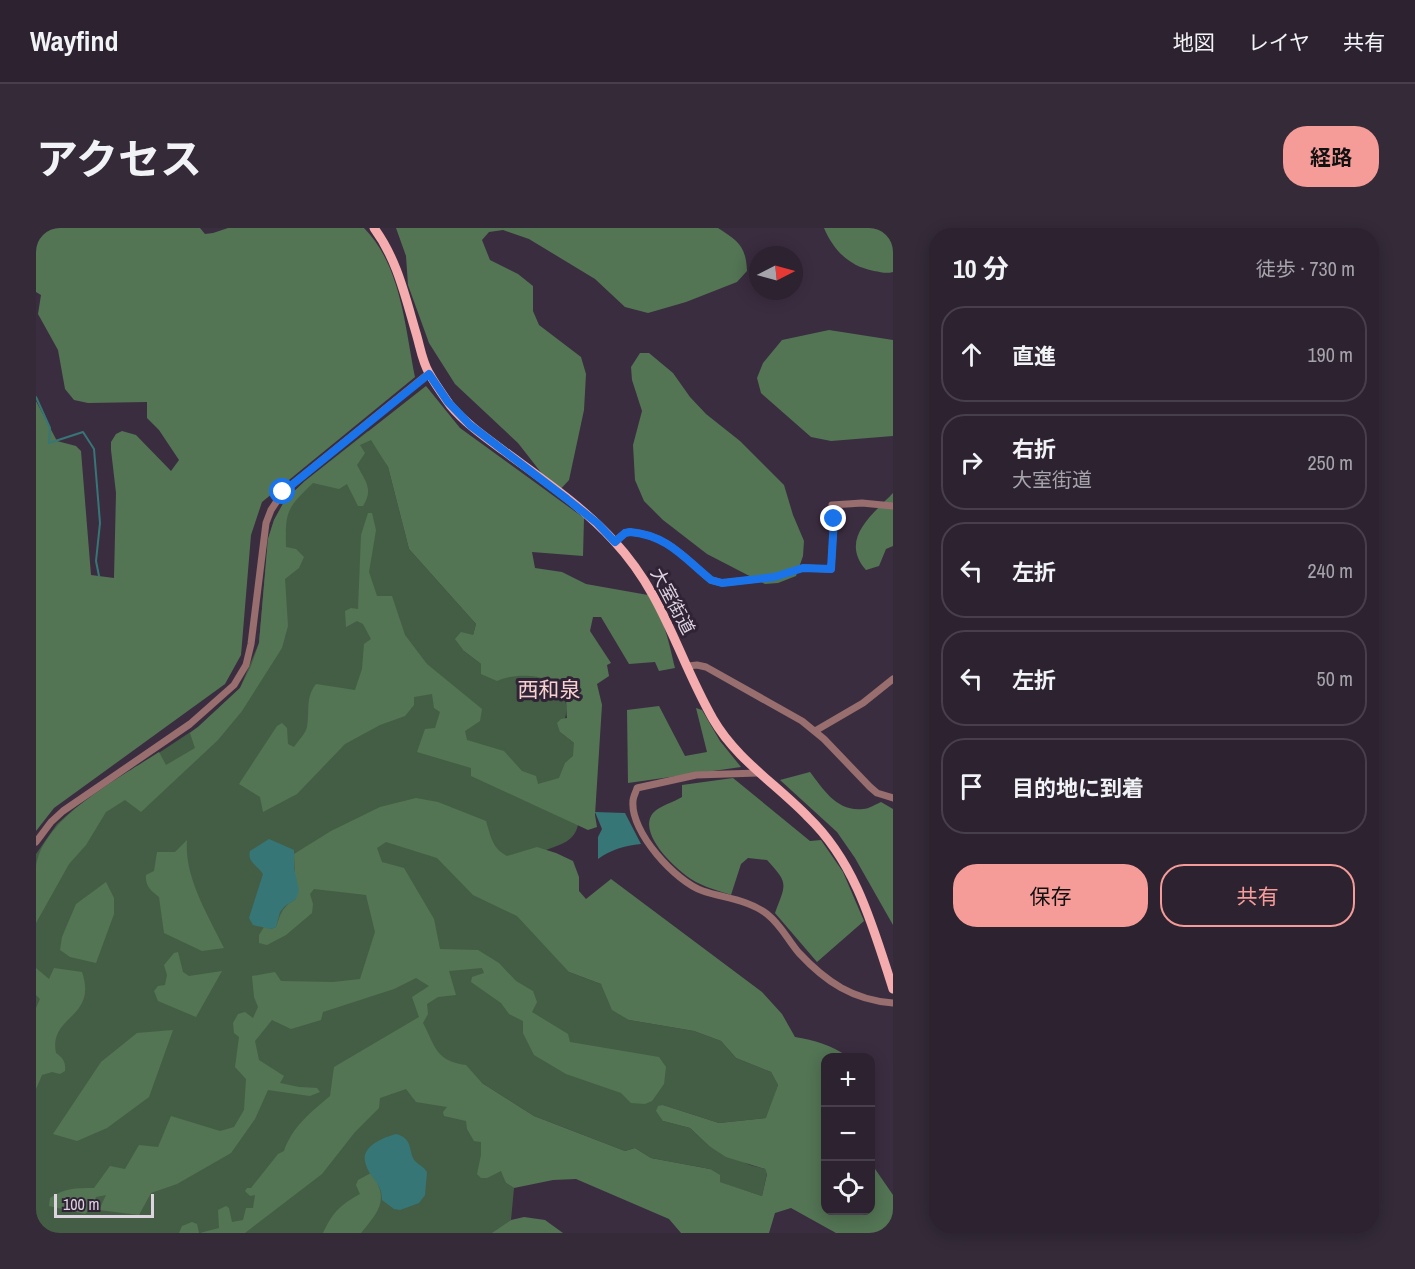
<!DOCTYPE html>
<html lang="ja">
<head>
<meta charset="utf-8">
<style>
	:root { --surface:#2c2230; --page:#342a38; --text:#f1f3f6; --muted:#a6a4ab; --line:#483f4c; --accent:#f59b98 }
	body { margin:0; font-family:"Archivo Narrow","Noto Sans JP",sans-serif; background:var(--page); color:var(--text) }
	.controls { position:absolute; right:18px; bottom:18px; display:grid; overflow:hidden; border-radius:12px; box-shadow:0 3px 15px #0003 }
	.controls button { width:54px; height:54px; display:grid; place-items:center; padding:0; border:0; border-bottom:2px solid var(--line); background:var(--surface); color:var(--text); font:30px sans-serif }
	.compass { position:absolute; left:713px; top:18px; width:54px; height:54px; border-radius:50%; background:var(--surface); box-shadow:0 3px 15px #0003; rotate:84deg }
	.scale { position:absolute; left:18px; bottom:15px; width:100px; box-sizing:border-box; padding-left:6px; border:3px solid #ddd4e0; border-top:0; font-size:16px; line-height:21px; white-space:nowrap; color:#ddd4e0; -webkit-text-stroke:4px #312336; paint-order:stroke }
	.stop { position:absolute; width:18px; height:18px; margin:-14px; border:4px solid #1a73e8; border-radius:50%; background:#fff }
	.stop.end { background:#1a73e8; border-color:#fff; box-shadow:0 2px 6px #0008 }
	.list { margin:0; padding:0; list-style:none }
	h2 { display:flex; justify-content:space-between; align-items:center; height:78px; margin:0; padding:0 24px; font-size:26px }
	h2 small { font-size:20px; font-weight:400; color:var(--muted) }
	.list li { display:grid; grid-template-columns:39px 1fr auto; gap:18px; align-items:center; box-sizing:border-box; height:96px; margin:0 12px 12px; padding:0 12px; border:2px solid var(--line); border-radius:24px }
	.list b { display:block; font-size:22px; white-space:nowrap }
	.list p { margin:0; font-size:20px; white-space:nowrap; color:var(--muted) }
	.list em { font-size:20px; font-style:normal; color:var(--muted) }
	.actions { display:flex; gap:12px; padding:18px 24px }
	.actions a { flex:1; padding:14px 0; border:2px solid var(--accent); border-radius:24px; text-align:center; font-size:21px; color:var(--accent) }
	.actions .main { background:var(--accent); color:#111 }
	.icon { flex:none; width:33px; height:33px; fill:none; stroke:currentColor; stroke-width:2; stroke-linecap:round; stroke-linejoin:round }
	.map { position:relative; flex:none; width:857px; height:1005px; overflow:hidden; border-radius:24px }
	header { display:flex; align-items:center; gap:36px; box-sizing:border-box; height:84px; padding:0 30px; background:var(--surface); border-bottom:2px solid var(--line) }
	header strong { font-size:28px }
	nav { display:flex; gap:33px; margin-inline-start:auto; font-size:21px }
	.intro { display:flex; align-items:center; justify-content:space-between; box-sizing:border-box; height:144px; padding:0 36px }
	h1 { margin:0; font-size:42px }
	.button { padding:15px 27px; border-radius:24px; background:var(--accent); color:#111; font-size:21px; font-weight:700 }
	main { display:flex; gap:36px; padding:0 36px }
	aside { flex:1; background:var(--surface); border-radius:24px; box-shadow:0 3px 15px #0003 }
	.map>svg:first-child { display:block }
	.green { fill:#445e45 }
	.forest { fill:#537554; fill-rule:evenodd }
	.water { fill:#377676 }
	.lines { fill:none; stroke-linecap:round; stroke-linejoin:round }
	.stream { stroke:#377676; stroke-width:2 }
	.minor { stroke:#996e6e; stroke-width:7 }
	.major { stroke:#f4acae; stroke-width:9 }
	.route { stroke:#1a73e8; stroke-width:8 }
	.labels { text-anchor:middle; dominant-baseline:central; stroke-width:6; stroke-linejoin:round; paint-order:stroke }
	.street-label { font-size:18px; fill:#ddd4e0; stroke:#312336 }
	.quarter-label { font-size:21px; fill:#f5d1cf; stroke:#312336 }
</style>
</head>
<body>
<header>
<strong>Wayfind</strong>
<nav><a>地図</a><a>レイヤ</a><a>共有</a></nav>
</header>
<div class="intro"><h1>アクセス</h1><a class="button">経路</a></div>
<main>
<div class="map">
<svg width="857" height="1005" viewBox="0 0 857 1005">
	<rect width="100%" height="100%" fill="#3b2d40"/>
	<path class="green" d="M 332,203 L 352,239 L 373,321 L 440,396 L 437,407 L 428,423 L 445,436 L 461,452 C 499,435 548,456 524,504 L 538,515 L 542,597 C 538,614 525,616 510,622 L 533,744 L 565,756 L 593,792 L 658,803 L 685,813 L 700,830 L 735,844 L 742,857 L 731,890 L 683,895 L 627,877 L 627,893 L 654,900 L 673,918 L 714,937 L 729,941 L 731,945 L 726,968 L 683,954 L 674,941 L 615,930 L 599,920 L 589,923 L 498,888 L 446,855 L 470,955 L 478,960 L 475,992 L 460,1005 L 0,1005 L 0,626 L 21,596 L 38,581 L 162,499 L 204,460 L 223,415 L 232,311 L 238,292 L 249,272 L 269,253 Z"/>
	<path class="forest" d="M 0,0 L 164,0 L 169,6 L 177,5 L 192,0 L 328,0 C 365,37 369,99 379,149 L 226,274 L 215,307 L 205,427 L 189,456 L 18,580 L 0,603 L 0,173 L 21,213 L 40,218 L 45,223 L 55,347 L 78,350 L 80,265 L 75,222 L 75,214 L 80,206 L 86,203 L 100,207 L 135,243 L 143,232 L 123,202 L 111,190 L 111,174 L 52,175 L 38,172 L 29,161 L 22,122 L 2,86 L 5,67 L 0,64 Z
		M 360,0 L 682,0 C 702,13 710,18 711,43 L 701,54 L 650,74 L 612,85 L 589,79 L 559,51 L 493,11 L 467,2 L 453,4 L 446,12 L 454,32 L 482,46 L 497,58 L 497,83 L 503,97 L 545,129 L 550,146 L 548,182 L 533,252 L 521,265 L 482,215 L 419,156 L 393,115 L 372,57 L 370,28 Z
		M 788,0 L 857,0 L 857,44 C 850,46 845,44 838,43 C 813,38 798,23 788,0 Z
		M 793,102 L 857,112 L 857,208 L 795,213 L 775,209 L 725,165 L 721,150 L 727,135 L 746,112 Z
		M 604,125 L 613,125 L 637,145 L 654,169 L 670,186 L 704,213 L 748,257 L 757,287 L 768,313 L 767,328 L 760,348 L 742,355 L 729,356 L 671,326 L 627,292 L 608,273 L 599,252 L 597,217 L 606,183 L 596,152 L 595,139 Z
		M 390,158 L 424,200 L 548,290 L 547,328 L 496,324 L 499,340 L 526,344 L 550,356 L 612,367 C 628,388 633,415 639,440 L 623,443 L 619,434 L 593,436 L 565,389 L 557,389 L 554,403 L 575,435 L 571,437 L 573,448 L 561,456 L 566,477 L 559,587 L 561,599 L 552,602 L 435,548 L 435,540 L 381,524 L 389,501 L 399,500 L 404,484 L 398,480 L 396,466 L 378,469 L 378,477 L 369,488 L 344,497 L 309,516 L 261,566 L 227,584 L 224,569 L 203,556 L 241,498 L 246,495 L 251,500 L 252,516 L 258,519 C 262,513 270,505 271,499 C 274,483 269,470 280,456 L 319,462 L 326,441 L 328,416 L 335,411 L 327,396 L 321,393 L 310,399 L 309,383 L 315,380 L 322,381 L 325,307 L 332,285 L 336,285 L 340,302 L 333,344 L 341,368 L 356,368 L 369,407 L 391,436 L 446,481 L 444,493 L 429,503 L 431,512 L 468,523 L 486,543 L 500,548 L 502,556 L 523,550 L 529,535 L 537,528 L 538,515 L 524,504 L 521,495 L 525,491 L 531,490 C 530,483 531,473 529,467 C 520,445 479,444 461,453 L 445,446 L 445,436 L 428,423 L 419,411 L 425,404 L 437,407 L 440,396 L 373,321 L 352,239 L 335,212 L 324,217 L 329,225 L 321,237 C 329,253 338,261 327,278 L 322,278 L 311,256 L 303,261 L 277,255 C 251,280 249,283 250,319 L 260,321 L 268,329 L 263,340 L 249,351 L 252,398 L 246,420 L 206,483 L 182,512 L 105,584 L 89,572 L 70,584 L 50,617 L 33,636 L 0,695 C 0,677 0,657 0,639 C 6,590 85,549 123,524 L 130,537 L 159,520 L 154,505 L 162,499 L 204,460 L 215,438 L 223,415 L 232,311 L 238,292 L 249,272 L 269,253 Z
		M 857,265 L 857,318 L 850,321 L 843,338 L 830,342 C 803,311 836,287 857,265 Z
		M 623,478 L 649,528 L 671,524 L 660,480 L 666,482 L 684,513 L 705,539 L 592,555 L 591,482 Z
		M 774,544 C 787,561 801,584 827,581 C 833,581 840,576 845,574 L 857,581 L 857,697 L 819,630 L 801,604 L 744,552 Z
		M 697,550 L 774,613 L 785,612 L 807,644 L 828,693 L 781,734 L 739,685 C 750,655 753,656 731,632 L 712,630 L 705,636 L 695,667 C 684,663 671,660 660,654 C 643,645 600,606 617,585 C 623,578 638,574 646,569 L 646,557 Z
		M 380,570 L 402,574 L 450,593 C 455,609 456,620 471,628 L 501,619 L 520,625 L 537,633 L 543,649 L 543,663 L 550,671 L 575,651 L 726,764 L 746,786 L 759,809 C 778,812 796,817 812,829 L 790,830 L 790,982 L 834,982 L 835,935 L 857,967 L 857,1005 L 800,1005 L 755,980 L 739,985 L 733,1005 L 645,1005 L 633,991 L 540,951 L 517,952 L 478,960 L 470,955 L 465,943 L 451,950 L 445,950 L 441,946 L 445,927 L 445,914 L 438,913 L 431,901 L 430,893 L 408,888 L 407,884 L 411,879 L 380,874 L 370,861 L 344,870 L 343,880 L 319,904 L 286,946 L 209,1005 L 164,1005 L 183,1000 L 182,982 L 190,978 L 193,980 L 196,994 L 207,992 L 210,980 L 217,980 L 219,967 L 214,968 L 209,963 L 211,960 L 215,960 L 242,926 L 248,923 C 256,899 275,884 294,868 L 298,839 L 383,789 L 376,769 L 393,758 L 380,750 L 358,761 L 287,784 L 285,792 L 255,801 L 236,792 L 219,813 L 223,832 L 248,848 L 244,855 L 263,859 L 281,860 L 284,864 L 274,868 L 232,862 L 219,891 L 195,925 L 141,956 L 115,965 L 103,987 L 63,982 L 70,967 L 60,969 L 57,979 L 49,986 L 13,978 L 14,970 C 28,960 40,960 58,960 L 74,938 L 89,941 L 103,917 L 122,919 L 135,888 L 184,903 L 198,899 L 208,882 L 210,851 L 199,839 L 203,809 L 198,805 L 197,795 L 202,786 L 209,784 L 217,790 L 222,779 L 218,769 L 216,748 L 239,744 L 245,753 L 297,754 L 324,751 L 339,704 L 330,667 L 278,661 L 274,666 L 277,676 L 276,685 L 250,707 L 231,717 L 223,715 L 223,707 L 228,699 L 235,701 L 240,699 C 245,685 246,679 260,671 L 258,626 L 295,603 L 344,579 ZM 350,614 L 401,630 L 437,667 L 481,688 L 533,744 L 565,756 L 576,782 L 593,792 L 658,803 L 685,813 L 700,830 L 735,844 L 742,857 L 730,890 L 683,895 L 627,877 L 622,878 L 620,883 L 627,893 L 654,900 L 673,918 L 690,929 L 729,941 L 731,946 L 726,968 L 684,954 L 684,947 L 674,941 L 615,930 L 599,920 L 589,923 L 498,888 L 446,855 L 430,837 C 400,833 400,820 387,795 L 392,786 L 391,776 L 402,769 L 420,767 L 413,743 L 446,740 L 448,745 L 436,749 L 435,754 L 465,775 L 473,786 L 487,793 L 487,805 L 498,827 L 530,846 L 585,865 L 595,875 L 609,876 L 616,873 L 628,856 L 630,839 L 623,829 L 534,814 L 532,806 L 496,784 L 501,774 L 497,763 L 480,753 L 463,735 L 442,722 L 404,721 L 398,691 L 368,640 L 346,634 L 341,620 Z
		M 151,612 C 148,649 172,687 188,720 L 166,723 L 128,705 L 123,669 C 115,663 109,658 110,647 L 118,643 L 121,624 L 139,624 Z
		M 70,654 L 78,670 L 78,686 L 60,735 L 34,729 L 24,722 L 26,709 L 40,676 Z
		M 142,724 L 147,744 L 153,748 L 186,743 L 160,789 L 122,773 L 118,763 L 122,758 L 129,757 L 131,747 L 128,737 L 138,725 Z
		M 0,740 L 13,751 L 18,740 L 46,744 C 62,791 12,787 20,825 C 27,830 30,834 29,843 L 24,846 L 16,844 L 6,847 L 0,861 L 0,780 L 4,771 L 0,767 Z
		M 137,802 L 113,869 L 71,900 L 41,913 L 17,906 L 65,834 L 101,805 Z
		M 335,945 C 354,971 343,983 325,1005 L 287,1005 C 297,984 304,977 324,966 L 320,957 L 322,952 Z
		M 488,989 L 509,992 L 527,1005 L 456,1005 L 475,992 Z
		M 156,994 L 161,996 L 163,1005 L 143,1005 L 146,998 Z"/>
	<path class="water" d="M 559,584 L 589,585 L 605,616 C 588,618 576,621 562,631 L 562,609 L 566,601 Z
		M 233,611 L 258,622 L 258,640 L 263,662 L 260,671 L 249,678 L 244,684 L 240,699 L 235,701 L 217,697 L 213,690 L 227,646 C 222,637 211,635 214,623 Z
		M 360,906 C 379,911 371,925 380,934 C 384,938 387,938 391,944 L 389,967 L 383,975 L 364,982 L 358,981 L 346,972 C 346,954 335,952 330,937 C 323,919 346,910 360,906 Z"/>
	<g class="lines">
		<path class="stream" d="M 0,169 L 14,200 L 13,215 L 47,204 L 58,221 L 64,295 L 60,333 L 63,348"/>
		<path class="minor" d="M 579,313 L 589,305 L 594,304 C 631,307 649,330 675,352 L 686,355 L 738,349 L 767,340 L 795,341 L 798,291 L 796,277 L 826,275 L 857,278
			M 652,438 L 661,437 L 670,439 L 766,493 L 788,511 L 834,559 L 841,565 L 857,570
			M 779,503 L 827,475 L 857,451
			M 722,545 L 660,547 L 601,560 C 600,564 597,569 597,573 C 594,604 640,654 667,663 C 688,670 713,672 731,686 C 745,697 752,712 763,725 C 790,754 817,772 857,775
			M 0,614 L 15,594 L 27,583 L 154,496 L 198,457 L 210,437 L 215,416 L 230,295 L 235,282 L 247,264 L 393,145"/>
		<path class="major" d="M 338,0 C 361,31 369,68 380,105 C 384,118 386,133 393,145 C 399,156 407,167 414,177 C 429,195 449,209 468,223 C 506,251 546,278 578,313 C 629,368 641,428 677,491 C 700,531 740,556 772,589 C 820,635 837,699 857,761"/>
	</g>
	<g class="lines">
		<path class="route" d="M 247,264 L 393,146 L 412,174 L 434,197 L 531,271 L 561,295 L 579,314 L 589,305 L 594,304 C 631,307 648,330 675,352 L 686,355 L 738,349 L 767,340 L 795,341 L 798,291"/>
	</g>
	<g class="labels">
		<g class="street-label">
			<text transform="translate(637 373) rotate(62)">大室街道</text>
		</g>
		<g class="quarter-label">
			<text x="513" y="461">西和泉</text>
		</g>
	</g>
</svg>
<div class="controls">
<button>+</button>
<button>−</button>
<button><svg class="icon" aria-label="locate" viewBox="0 0 24 24"><circle cx="12" cy="12" r="6"/><path d="M12 2v4M12 18v4M2 12h4M18 12h4"/></svg></button>
</div>
<svg class="compass" viewBox="-18 -18 36 36"><path d="M0-13l5 13h-10z" fill="#e53935"/><path d="M0 13l5-13h-10z" fill="#a6a4ab"/></svg>
<div class="scale">100 m</div>
<div class="stop" style="left:247px;top:264px"></div>
<div class="stop end" style="left:798px;top:291px"></div>
</div>
<aside>
<h2>10 分<small>徒歩 · 730 m</small></h2>
<ul class="list">
<li><svg class="icon" aria-label="ahead" viewBox="0 0 24 24"><path d="M12 20V5M6 11l6-6 6 6"/></svg><div><b>直進</b></div><em>190 m</em></li>
<li><svg class="icon" aria-label="right" viewBox="0 0 24 24"><path d="M7 20v-9h11M14 6l5 5-5 5"/></svg><div><b>右折</b><p>大室街道</p></div><em>250 m</em></li>
<li><svg class="icon" aria-label="left" viewBox="0 0 24 24"><path d="M17 20v-9H6M10 6l-5 5 5 5"/></svg><div><b>左折</b></div><em>240 m</em></li>
<li><svg class="icon" aria-label="left" viewBox="0 0 24 24"><path d="M17 20v-9H6M10 6l-5 5 5 5"/></svg><div><b>左折</b></div><em>50 m</em></li>
<li><svg class="icon" aria-label="arrive" viewBox="0 0 24 24"><path d="M6 21V4h12l-3 4 3 4H6"/></svg><div><b>目的地に到着</b></div></li>
</ul>
<div class="actions"><a class="main">保存</a><a>共有</a></div>
</aside>
</main>
</body>
</html>
